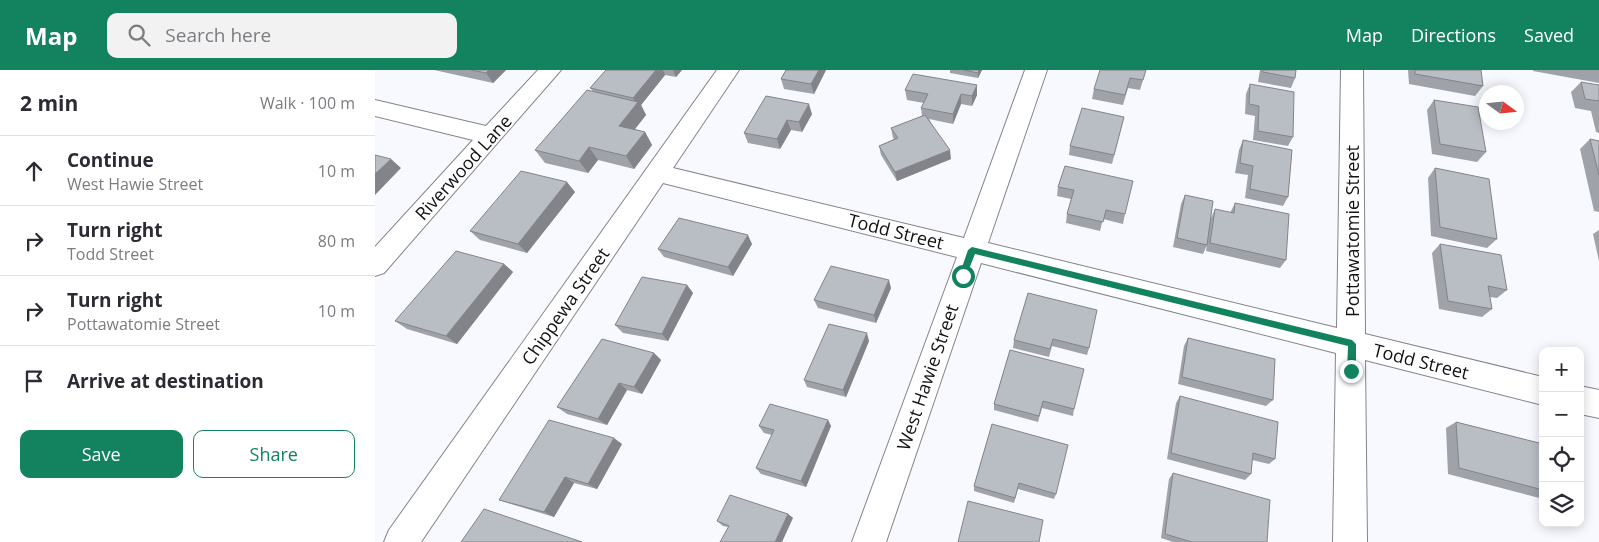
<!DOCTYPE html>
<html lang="en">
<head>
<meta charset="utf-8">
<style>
	:root { --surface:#fff; --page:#f2f2f3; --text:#2b2b33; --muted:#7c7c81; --line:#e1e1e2; --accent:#13825f }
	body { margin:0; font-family:"Open Sans",sans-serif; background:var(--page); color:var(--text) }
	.controls { position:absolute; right:15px; bottom:15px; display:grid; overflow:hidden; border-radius:10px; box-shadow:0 2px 12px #0003 }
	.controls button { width:45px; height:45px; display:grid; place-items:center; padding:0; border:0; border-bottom:1px solid var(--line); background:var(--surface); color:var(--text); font:25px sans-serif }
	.compass { position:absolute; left:1104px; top:15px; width:45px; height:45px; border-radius:50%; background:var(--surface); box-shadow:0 2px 12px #0003; rotate:105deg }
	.stop { position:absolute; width:15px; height:15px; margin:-11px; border:4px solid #13825f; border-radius:50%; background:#fff }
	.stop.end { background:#13825f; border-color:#fff; box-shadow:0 1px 5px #0008 }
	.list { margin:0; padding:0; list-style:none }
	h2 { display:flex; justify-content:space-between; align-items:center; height:65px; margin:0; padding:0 20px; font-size:21px }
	h2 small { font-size:16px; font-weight:400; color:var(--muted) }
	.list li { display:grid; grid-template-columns:32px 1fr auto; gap:15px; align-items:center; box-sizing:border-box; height:70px; padding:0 20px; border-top:1px solid var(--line) }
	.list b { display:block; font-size:19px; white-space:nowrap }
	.list p { margin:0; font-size:16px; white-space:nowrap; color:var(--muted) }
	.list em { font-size:16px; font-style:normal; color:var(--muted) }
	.actions { display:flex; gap:10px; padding:15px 20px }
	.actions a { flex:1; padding:11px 0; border:1px solid var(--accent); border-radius:10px; text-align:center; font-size:18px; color:var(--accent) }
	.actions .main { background:var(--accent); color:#fff }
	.icon { flex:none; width:28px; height:28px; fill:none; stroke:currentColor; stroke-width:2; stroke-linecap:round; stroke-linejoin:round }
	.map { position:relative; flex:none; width:1224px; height:472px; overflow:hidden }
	header { display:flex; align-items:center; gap:30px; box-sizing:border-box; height:70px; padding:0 25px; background:var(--accent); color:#fff }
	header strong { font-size:24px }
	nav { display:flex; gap:28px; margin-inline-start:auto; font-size:18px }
	.search { width:350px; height:45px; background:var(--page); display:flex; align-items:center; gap:12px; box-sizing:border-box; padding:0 18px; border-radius:10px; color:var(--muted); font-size:19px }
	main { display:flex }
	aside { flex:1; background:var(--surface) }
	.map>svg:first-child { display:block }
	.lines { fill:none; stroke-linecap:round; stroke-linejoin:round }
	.street-casing { stroke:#84858c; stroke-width:2 }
	.street { fill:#fff; fill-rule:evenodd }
	.wall { fill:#9fa3a9 }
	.shaded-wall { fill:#828489 }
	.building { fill:#b9bdc4; stroke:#828489 }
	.route { fill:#13825f }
	.labels { text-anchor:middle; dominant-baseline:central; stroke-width:4; stroke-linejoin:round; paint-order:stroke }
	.street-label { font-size:18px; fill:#121215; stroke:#fff }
</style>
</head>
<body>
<header>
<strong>Map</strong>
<div class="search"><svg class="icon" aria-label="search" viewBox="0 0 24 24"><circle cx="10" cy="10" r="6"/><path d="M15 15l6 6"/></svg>Search here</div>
<nav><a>Map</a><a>Directions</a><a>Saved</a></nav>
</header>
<main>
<aside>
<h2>2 min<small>Walk · 100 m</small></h2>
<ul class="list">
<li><svg class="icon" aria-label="ahead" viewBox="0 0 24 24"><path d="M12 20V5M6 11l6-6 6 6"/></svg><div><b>Continue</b><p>West Hawie Street</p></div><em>10 m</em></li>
<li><svg class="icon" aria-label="right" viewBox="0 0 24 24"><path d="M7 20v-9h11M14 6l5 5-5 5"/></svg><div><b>Turn right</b><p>Todd Street</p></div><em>80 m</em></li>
<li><svg class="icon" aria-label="right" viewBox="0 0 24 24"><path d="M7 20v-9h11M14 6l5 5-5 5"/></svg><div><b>Turn right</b><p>Pottawatomie Street</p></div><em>10 m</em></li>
<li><svg class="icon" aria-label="arrive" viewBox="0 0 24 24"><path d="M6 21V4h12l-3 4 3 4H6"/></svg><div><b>Arrive at destination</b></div></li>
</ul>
<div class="actions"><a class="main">Save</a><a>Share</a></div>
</aside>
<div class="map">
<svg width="1224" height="472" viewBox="0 0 1224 472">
	<rect width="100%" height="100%" fill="#f8f9ff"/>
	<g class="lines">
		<defs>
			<path id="street" d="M 163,0 L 186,0 L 9,203 L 0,206 L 0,177 L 98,70 L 0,46 L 0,30 L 111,56 Z
				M 342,0 L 364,0 L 298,98 L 589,168 L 650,0 L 672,0 L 613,173 L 962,258 L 966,0 L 988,0 L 990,264 L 1168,307 L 1168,335 L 990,290 L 992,472 L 958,472 L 961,283 L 606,193 L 511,472 L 477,472 L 582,187 L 288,113 L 46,472 L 9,472 L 14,460 Z
				M 1205,316 L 1224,320 L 1224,348 L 1205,344 Z"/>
		</defs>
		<use href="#street" class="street-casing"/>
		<use href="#street" class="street"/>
	</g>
	<path class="wall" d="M 59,0 L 131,0 L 118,13 Z
		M 231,0 L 307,0 L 301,7 L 290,5 L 266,35 L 271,45 L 260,59 L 270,62 L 277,75 L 259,99 L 223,90 L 213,103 L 170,93 L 160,80 L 218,21 L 215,18 Z
		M 411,0 L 451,0 L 439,24 L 409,19 L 406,9 Z
		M 575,0 L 607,0 L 603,8 L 575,3 Z
		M 771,0 L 765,20 L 753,18 L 748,35 L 717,29 L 719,19 Z
		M 885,0 L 921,0 L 920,8 L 916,18 L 883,12 Z
		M 1033,0 L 1106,0 L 1108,16 L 1100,26 L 1034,14 Z
		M 1158,0 L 1224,0 L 1224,13 L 1158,1 Z
		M 1206,12 L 1224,15 L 1224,63 L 1221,62 L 1216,41 L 1200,38 L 1196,22 Z
		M 875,14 L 918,67 L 913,76 L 878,70 L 880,46 L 870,44 L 871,24 Z
		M 602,15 L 602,25 L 597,36 L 586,34 L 578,54 L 554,49 L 576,89 L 522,111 L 506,85 L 504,76 L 519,69 L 518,68 L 516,58 L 547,46 L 546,38 L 549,33 L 532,30 L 530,20 Z
		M 391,26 L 437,44 L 427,62 L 416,60 L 405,79 L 373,73 L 369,63 Z
		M 1059,30 L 1111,82 L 1102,92 L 1057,84 L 1052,40 Z
		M 749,47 L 737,94 L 694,85 L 695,76 Z
		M 1215,69 L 1224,71 L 1224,142 L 1219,141 L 1205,79 Z
		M 868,70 L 913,127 L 908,136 L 870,128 L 873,105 L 860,103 L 864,80 Z
		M 690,96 L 750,144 L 748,154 L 728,149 L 725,161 L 691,153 L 692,144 L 696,129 L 682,126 L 683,117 Z
		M 1060,98 L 1122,169 L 1112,178 L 1056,166 L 1053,108 Z
		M 200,122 L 152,183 L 105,170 L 95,161 Z
		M 810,125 L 836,148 L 840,139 L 855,143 L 860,133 L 911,190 L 905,198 L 831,181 L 834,161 L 832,175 L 828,184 L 798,177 L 806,134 Z
		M 1224,160 L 1224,191 L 1218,164 Z
		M 377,174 L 358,206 L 289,187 L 283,179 Z
		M 1065,174 L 1132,220 L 1122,228 L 1115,227 L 1117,239 L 1107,247 L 1064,239 L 1057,183 Z
		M 129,194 L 138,202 L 82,274 L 32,259 L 20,251 Z
		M 312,215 L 318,223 L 293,271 L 248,263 L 240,255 Z
		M 516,218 L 501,253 L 443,238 L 439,230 Z
		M 653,223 L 714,278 L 712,285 L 677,276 L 674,287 L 638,278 L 639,270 Z
		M 813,268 L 898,330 L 891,336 L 803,314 L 809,276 Z
		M 494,271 L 471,327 L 432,317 L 429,310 Z
		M 635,280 L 699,339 L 698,346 L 667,338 L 663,352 L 619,340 L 619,334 Z
		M 279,283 L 286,290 L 267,324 L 252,320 L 232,355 L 192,344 L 182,337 Z
		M 805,326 L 900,389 L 894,394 L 877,390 L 876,404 L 870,410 L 792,389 L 801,333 Z
		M 453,350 L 456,356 L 431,417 L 386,404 L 381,398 L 397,365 L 389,363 L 384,356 Z
		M 1081,352 L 1168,374 L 1168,429 L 1073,404 L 1071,358 Z
		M 617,354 L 681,424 L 679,429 L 643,419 L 639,433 L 599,421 L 599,416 Z
		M 247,374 L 222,419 L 199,413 L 179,447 L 136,434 L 124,430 Z
		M 798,403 L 892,472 L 798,472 L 786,468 L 794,409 Z
		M 413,444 L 418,448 L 353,457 L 348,456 L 342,451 Z"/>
	<path class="shaded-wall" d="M 114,0 L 131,0 L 118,13 L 111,3 Z
		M 281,0 L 288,0 L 290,5 L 266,35 L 271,45 L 252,69 L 244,56 L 262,34 L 258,28 Z
		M 298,0 L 307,0 L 301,7 Z
		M 444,0 L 451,0 L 439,24 L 436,14 Z
		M 604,0 L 607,0 L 603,8 L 603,3 Z
		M 602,15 L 602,25 L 597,36 L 597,26 Z
		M 586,24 L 586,34 L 578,54 L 578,44 Z
		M 434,34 L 437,44 L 427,62 L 424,52 Z
		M 412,50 L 416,60 L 405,79 L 402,69 Z
		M 270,62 L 277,75 L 259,99 L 251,86 Z
		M 214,77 L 223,90 L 213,103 L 204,91 Z
		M 575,80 L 576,89 L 522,111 L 520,102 Z
		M 16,89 L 26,98 L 0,125 L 0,104 Z
		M 192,112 L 200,122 L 152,183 L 143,174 Z
		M 373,165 L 377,174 L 358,206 L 353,197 Z
		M 129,194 L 138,202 L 82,274 L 71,266 Z
		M 514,210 L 516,218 L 501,253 L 499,245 Z
		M 312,215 L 318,223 L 293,271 L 287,264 Z
		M 492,263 L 494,271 L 471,327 L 468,320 Z
		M 279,283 L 286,290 L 267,324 L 259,317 Z
		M 244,313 L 252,320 L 232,355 L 223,349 Z
		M 453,350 L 456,356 L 431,417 L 426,411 Z
		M 239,368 L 247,374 L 222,419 L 213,414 Z
		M 190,407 L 199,413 L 179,447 L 169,442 Z
		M 413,444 L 418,448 L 407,472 L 400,472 Z"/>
	<path class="building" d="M 96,0 L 114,0 L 111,3 Z
		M 231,0 L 281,0 L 258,28 L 215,18 Z
		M 411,0 L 444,0 L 436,14 L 406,9 Z
		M 589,0 L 604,0 L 603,3 Z
		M 725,0 L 771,0 L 768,10 L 755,8 L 750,25 L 719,19 Z
		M 888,0 L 921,0 L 920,8 L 888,2 Z
		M 1040,0 L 1106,0 L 1108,16 L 1040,4 Z
		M 538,4 L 602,15 L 597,26 L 586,24 L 578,44 L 546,38 L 553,24 L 530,20 Z
		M 1206,12 L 1224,15 L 1224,31 L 1210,29 Z
		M 875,14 L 919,22 L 918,67 L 883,61 L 884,36 L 874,34 Z
		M 212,20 L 263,32 L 244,56 L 270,62 L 251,86 L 214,77 L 204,91 L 160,80 Z
		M 391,26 L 434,34 L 424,52 L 412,50 L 402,69 L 369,63 Z
		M 1059,30 L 1103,37 L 1111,82 L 1065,74 Z
		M 707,38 L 749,47 L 739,85 L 695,76 Z
		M 550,45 L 575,80 L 520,102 L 504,76 L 523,68 L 516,58 Z
		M 1215,69 L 1224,71 L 1224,105 Z
		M 868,70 L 917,80 L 913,127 L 875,119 L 878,96 L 865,93 Z
		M 0,85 L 16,89 L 0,104 Z
		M 690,96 L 758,111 L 750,144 L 731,140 L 728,152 L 692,144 L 699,120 L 683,117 Z
		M 1060,98 L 1114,109 L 1122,169 L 1065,157 Z
		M 146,101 L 192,112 L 143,174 L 95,161 Z
		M 810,125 L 838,131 L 832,175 L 802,168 Z
		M 860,133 L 914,144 L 911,190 L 835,173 L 840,139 L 859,143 Z
		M 304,148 L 373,165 L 353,197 L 283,179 Z
		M 1065,174 L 1126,185 L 1132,220 L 1113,216 L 1117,239 L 1073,231 Z
		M 81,181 L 129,194 L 71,266 L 20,251 Z
		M 456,196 L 514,210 L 499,245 L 439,230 Z
		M 267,207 L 312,215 L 287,264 L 240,255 Z
		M 653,223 L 722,240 L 714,278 L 678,269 L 675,279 L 639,270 Z
		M 454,254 L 492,263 L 468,320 L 429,310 Z
		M 813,268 L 900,289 L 898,330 L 807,307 Z
		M 227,269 L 279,283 L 259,317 L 244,313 L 223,349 L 182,337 Z
		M 635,280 L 709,299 L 699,339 L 668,331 L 664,346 L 619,334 Z
		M 805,326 L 903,352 L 900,389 L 878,383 L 876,404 L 796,383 Z
		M 395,334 L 453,350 L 426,411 L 381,398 L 399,360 L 384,356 Z
		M 174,350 L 239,368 L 213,414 L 190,407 L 169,442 L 124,430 Z
		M 1081,352 L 1168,374 L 1168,420 L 1084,398 Z
		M 617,354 L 693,375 L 681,424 L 644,413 L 640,428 L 599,416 Z
		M 798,403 L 895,430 L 892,472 L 817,472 L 790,464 Z
		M 355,425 L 413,444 L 400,472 L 345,472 L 354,456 L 342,451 Z
		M 593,431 L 668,450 L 664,472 L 583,472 Z
		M 109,439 L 207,472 L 86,472 Z"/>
	<path class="route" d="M 597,177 L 977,270 L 981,274 L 981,301 L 976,305 L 972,301 L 973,276 L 600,184 L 590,209 L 585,209 L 584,206 L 593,180 Z"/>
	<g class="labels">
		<g class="street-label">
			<text transform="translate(88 97) rotate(-48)">Riverwood Lane</text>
			<text transform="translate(521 161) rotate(14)">Todd Street</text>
			<text transform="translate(977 161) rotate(-90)">Pottawatomie Street</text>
			<text transform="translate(190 236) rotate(-55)">Chippewa Street</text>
			<text transform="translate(1046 291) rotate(14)">Todd Street</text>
			<text transform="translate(552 307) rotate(-71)">West Hawie Street</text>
		</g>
	</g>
</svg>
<div class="controls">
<button>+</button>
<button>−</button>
<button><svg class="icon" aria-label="locate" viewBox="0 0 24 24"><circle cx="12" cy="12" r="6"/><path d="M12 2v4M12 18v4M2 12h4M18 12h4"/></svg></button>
<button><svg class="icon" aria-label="layers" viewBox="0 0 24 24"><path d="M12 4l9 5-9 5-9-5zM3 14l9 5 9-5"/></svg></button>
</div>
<svg class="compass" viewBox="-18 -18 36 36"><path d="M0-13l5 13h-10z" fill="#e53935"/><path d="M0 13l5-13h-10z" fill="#7c7c81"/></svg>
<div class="stop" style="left:588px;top:206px"></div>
<div class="stop end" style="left:976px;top:301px"></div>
</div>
</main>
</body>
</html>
